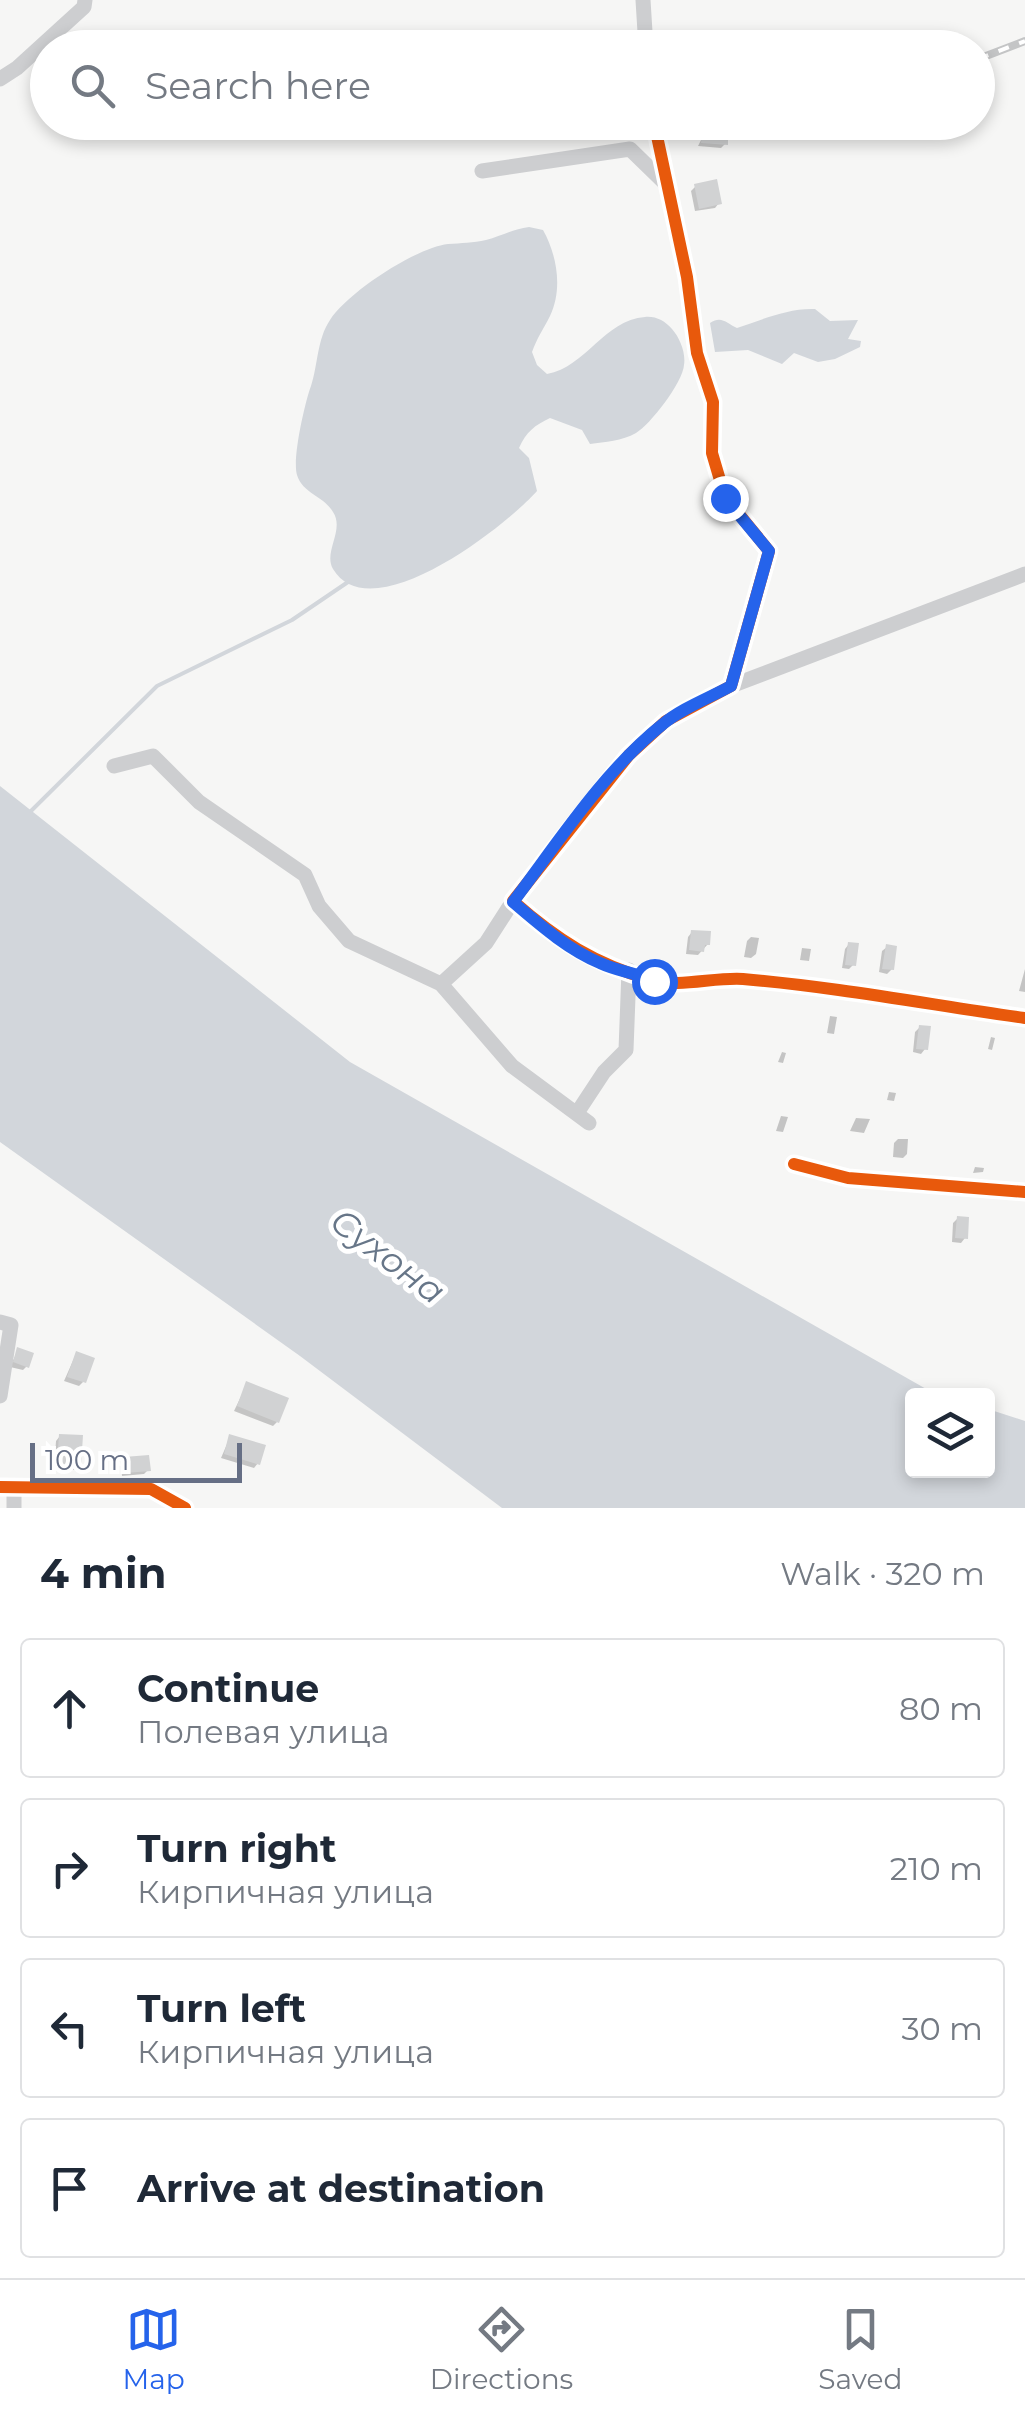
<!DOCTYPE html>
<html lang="en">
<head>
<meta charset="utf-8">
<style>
	:root { --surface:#fff; --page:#f2f2f3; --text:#1f2937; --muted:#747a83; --line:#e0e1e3; --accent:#2563eb }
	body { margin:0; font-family:Montserrat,sans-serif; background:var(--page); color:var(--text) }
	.controls { position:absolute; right:30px; bottom:30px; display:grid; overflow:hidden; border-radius:10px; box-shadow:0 5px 15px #0003 }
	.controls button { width:90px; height:90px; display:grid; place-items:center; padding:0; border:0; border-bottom:2px solid var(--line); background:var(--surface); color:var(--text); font:50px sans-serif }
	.scale { position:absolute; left:30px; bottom:25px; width:212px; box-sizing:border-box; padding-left:10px; border:5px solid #666f85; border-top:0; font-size:28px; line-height:35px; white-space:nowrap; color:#666f85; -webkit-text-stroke:8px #fff; paint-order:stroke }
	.stop { position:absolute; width:30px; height:30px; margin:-22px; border:8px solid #2563eb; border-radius:50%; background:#fff }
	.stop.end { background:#2563eb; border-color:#fff; box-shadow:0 2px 10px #0008 }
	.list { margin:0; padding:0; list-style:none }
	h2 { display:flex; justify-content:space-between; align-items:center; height:130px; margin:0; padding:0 40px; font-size:42px }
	h2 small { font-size:32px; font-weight:400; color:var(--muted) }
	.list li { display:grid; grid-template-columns:65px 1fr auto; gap:30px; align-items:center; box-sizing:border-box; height:140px; margin:0 20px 20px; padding:0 20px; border:2px solid var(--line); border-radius:10px }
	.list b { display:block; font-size:38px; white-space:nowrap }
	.list p { margin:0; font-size:32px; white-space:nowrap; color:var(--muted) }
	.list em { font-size:32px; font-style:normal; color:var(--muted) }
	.icon { flex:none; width:55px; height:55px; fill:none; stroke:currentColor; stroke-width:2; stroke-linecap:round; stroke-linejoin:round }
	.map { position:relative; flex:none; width:1025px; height:1508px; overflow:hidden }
	.search { position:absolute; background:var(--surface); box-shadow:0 5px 15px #0003; left:30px; right:30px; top:30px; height:110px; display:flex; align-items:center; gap:25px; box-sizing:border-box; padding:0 35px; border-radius:55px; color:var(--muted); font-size:38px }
	.sheet { height:770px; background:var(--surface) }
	nav { display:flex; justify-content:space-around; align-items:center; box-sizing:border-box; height:140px; border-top:2px solid var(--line); background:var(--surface); font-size:28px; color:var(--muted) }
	nav a { display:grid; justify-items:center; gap:5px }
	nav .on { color:var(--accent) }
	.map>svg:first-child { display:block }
	.water { fill:#d2d6db }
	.shadow { fill:#0003 }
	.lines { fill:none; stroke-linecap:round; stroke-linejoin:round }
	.stream { stroke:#d2d6db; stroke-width:4 }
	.building { fill:#d1d2d3 }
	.minor { stroke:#cdced0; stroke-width:15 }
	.rail-casing { stroke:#c4c5c6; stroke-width:8 }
	.rail { stroke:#fff; stroke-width:4; stroke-dasharray:11; stroke-linecap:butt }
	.cycleway-casing { stroke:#fff; stroke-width:19 }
	.cycleway { stroke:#e8590c; stroke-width:12 }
	.route { stroke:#2563eb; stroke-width:12 }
	.labels { text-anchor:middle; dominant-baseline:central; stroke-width:10; stroke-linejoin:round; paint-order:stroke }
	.water-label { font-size:35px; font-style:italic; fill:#677688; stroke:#fff }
</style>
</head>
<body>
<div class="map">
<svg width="1025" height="1508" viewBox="0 0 1025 1508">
	<rect width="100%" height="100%" fill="#f6f6f5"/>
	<path class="water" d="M 529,227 L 543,230 C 557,255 563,289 550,316 C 544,328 537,338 532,352 L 537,365 L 547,374 C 586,367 604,320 645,317 C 656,316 665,321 672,329 C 680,338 686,353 684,365 C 683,382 650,425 636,433 C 622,441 605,442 590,444 L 582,430 L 550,418 C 535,425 526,432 519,448 L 529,458 L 537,491 C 506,526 371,632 333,569 C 323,552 345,530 333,512 C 324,496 303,494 297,475 C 292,459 305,402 311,386 C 318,365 317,339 330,320 C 347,293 415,248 448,244 C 461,243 473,243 486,240 C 501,236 513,229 529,227 Z
		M 815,309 L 830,321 L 858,320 L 848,339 L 861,341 L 860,347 L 835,359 L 818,362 L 794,353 L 782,364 L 748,350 L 715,352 L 710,323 C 722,315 727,324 737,328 C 762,320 787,308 815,309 Z
		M 0,786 L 350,1062 L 928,1390 L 945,1395 L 912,1396 L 912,1470 L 988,1470 L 988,1409 L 1025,1421 L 1025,1508 L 502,1508 L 300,1356 L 0,1142 Z"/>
	<path class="shadow" d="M 528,122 L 578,122 L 530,132 Z
		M 703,136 L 725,144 L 721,148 L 698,146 Z
		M 695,187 L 719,203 L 715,208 L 695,211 L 691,191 Z
		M 692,932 L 708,944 L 698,955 L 686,954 L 688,937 Z
		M 751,937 L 759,938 L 756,954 L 751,958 L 744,957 L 747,941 Z
		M 849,944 L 853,965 L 849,969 L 842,968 L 845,949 Z
		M 887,947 L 892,969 L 887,974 L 879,972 L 882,951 Z
		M 802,948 L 811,949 L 809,961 L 800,960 Z
		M 1025,969 L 1025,992 L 1019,991 Z
		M 830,1016 L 837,1017 L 834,1034 L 827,1033 Z
		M 920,1027 L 925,1049 L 921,1054 L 913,1052 L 915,1032 Z
		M 991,1037 L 995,1038 L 992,1050 L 988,1049 Z
		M 782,1052 L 786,1053 L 783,1063 L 778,1062 Z
		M 889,1092 L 896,1093 L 894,1101 L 887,1100 Z
		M 781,1116 L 788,1117 L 783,1132 L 776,1131 Z
		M 856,1118 L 870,1119 L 864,1133 L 850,1131 Z
		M 898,1139 L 908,1139 L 907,1154 L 903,1158 L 893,1157 L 894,1143 Z
		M 975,1167 L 984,1168 L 983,1172 L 973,1173 Z
		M 958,1218 L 965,1238 L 961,1243 L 952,1242 L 953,1223 Z
		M 18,1350 L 27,1366 L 23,1370 L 10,1367 Z
		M 76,1354 L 83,1382 L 79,1386 L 64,1381 Z
		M 247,1384 L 277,1422 L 273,1426 L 234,1411 Z
		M 60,1436 L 79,1466 L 74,1470 L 54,1469 L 56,1441 Z
		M 230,1437 L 258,1463 L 254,1468 L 221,1458 Z
		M 125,1459 L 148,1470 L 144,1474 L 122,1476 L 121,1464 Z"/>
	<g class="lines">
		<path class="stream" d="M 31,811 L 157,686 L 292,620 L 348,582"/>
	</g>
	<path class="building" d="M 702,133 L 728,135 L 728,145 L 701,143 Z
		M 717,179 L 722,204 L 699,209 L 694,184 Z
		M 691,930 L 711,931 L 710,945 L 705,945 L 704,952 L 689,950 Z
		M 848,942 L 859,943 L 856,966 L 845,965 Z
		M 886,944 L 897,946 L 894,970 L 882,969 Z
		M 919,1025 L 931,1026 L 928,1050 L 916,1049 Z
		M 957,1216 L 969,1217 L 968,1239 L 955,1238 Z
		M 17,1347 L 34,1353 L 29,1368 L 13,1362 Z
		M 76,1351 L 95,1358 L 86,1383 L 67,1377 Z
		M 246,1381 L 289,1398 L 279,1423 L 237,1406 Z
		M 59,1434 L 83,1435 L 81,1467 L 57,1465 Z
		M 229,1434 L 266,1445 L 260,1465 L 224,1454 Z
		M 149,1455 L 151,1471 L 125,1473 L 124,1457 Z"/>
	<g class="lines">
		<path class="minor" d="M 643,0 L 646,48
			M 0,79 L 17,68 L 84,7 L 85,0
			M 482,171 L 630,149 L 667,185
			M 731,686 L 1025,574
			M 114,766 L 153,756 L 199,802 L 305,875 L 319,906 L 349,941 L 441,984 L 486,943 L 513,901 L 629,755 L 666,721 L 731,686 L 769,551 L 725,497 L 712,453 L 713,402 L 697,353 L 687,277 L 654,122
			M 513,901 C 557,940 595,964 651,980 C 679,988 714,977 743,979 C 837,987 932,1005 1025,1018
			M 441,984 L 512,1066 L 589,1123
			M 577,1113 L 604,1072 L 626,1050 L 629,970
			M 794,1164 L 848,1178 L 1025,1192
			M 0,1322 L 11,1325 L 0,1396
			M 0,1487 L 151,1489 L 185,1508
			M 14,1508 L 14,1487"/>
		<defs>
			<path id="rail" d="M 978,59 L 1025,41"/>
		</defs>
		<use href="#rail" class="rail-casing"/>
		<use href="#rail" class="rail"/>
		<defs>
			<path id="cycleway" d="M 654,122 L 687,277 L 697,353 L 713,402 L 712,453 L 725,497 L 769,551 L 731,686 L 666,721 L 629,755 L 513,901 C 557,940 595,964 651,980 C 679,988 714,977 743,979 C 837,987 932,1005 1025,1018
				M 794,1164 L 848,1178 L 1025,1192
				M 0,1487 L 151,1489 L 185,1508"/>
		</defs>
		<use href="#cycleway" class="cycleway-casing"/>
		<use href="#cycleway" class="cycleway"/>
	</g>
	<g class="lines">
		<path class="route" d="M 654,981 C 636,973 617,971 600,963 C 567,949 540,925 513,902 C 559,841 603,772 663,724 C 682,708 709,698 731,686 L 769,551 L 725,498"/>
	</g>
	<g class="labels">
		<g class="water-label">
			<text transform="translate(388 1256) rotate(37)">Сухона</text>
		</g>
	</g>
</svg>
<div class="controls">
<button><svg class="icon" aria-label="layers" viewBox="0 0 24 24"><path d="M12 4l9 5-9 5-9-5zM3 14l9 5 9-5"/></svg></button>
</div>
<div class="scale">100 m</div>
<div class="stop" style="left:654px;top:981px"></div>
<div class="stop end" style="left:725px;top:498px"></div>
<div class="search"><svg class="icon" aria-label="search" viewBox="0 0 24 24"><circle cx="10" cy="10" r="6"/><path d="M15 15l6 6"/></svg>Search here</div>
</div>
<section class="sheet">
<h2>4 min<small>Walk · 320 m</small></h2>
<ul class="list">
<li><svg class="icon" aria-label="ahead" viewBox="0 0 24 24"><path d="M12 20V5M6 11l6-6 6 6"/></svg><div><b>Continue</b><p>Полевая улица</p></div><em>80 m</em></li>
<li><svg class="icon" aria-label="right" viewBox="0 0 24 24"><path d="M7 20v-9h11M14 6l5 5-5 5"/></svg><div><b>Turn right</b><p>Кирпичная улица</p></div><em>210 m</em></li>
<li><svg class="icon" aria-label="left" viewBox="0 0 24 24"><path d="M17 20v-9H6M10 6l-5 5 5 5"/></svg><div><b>Turn left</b><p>Кирпичная улица</p></div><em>30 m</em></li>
<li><svg class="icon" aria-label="arrive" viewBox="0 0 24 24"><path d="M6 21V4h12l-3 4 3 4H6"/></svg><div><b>Arrive at destination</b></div></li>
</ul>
</section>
<nav>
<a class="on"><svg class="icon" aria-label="map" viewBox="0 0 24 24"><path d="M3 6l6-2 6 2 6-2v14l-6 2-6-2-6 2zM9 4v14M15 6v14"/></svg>Map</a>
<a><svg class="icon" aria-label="directions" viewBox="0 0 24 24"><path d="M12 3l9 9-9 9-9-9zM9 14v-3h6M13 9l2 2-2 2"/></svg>Directions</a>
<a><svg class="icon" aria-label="saved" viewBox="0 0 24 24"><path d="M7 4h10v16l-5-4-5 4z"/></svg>Saved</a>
</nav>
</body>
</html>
